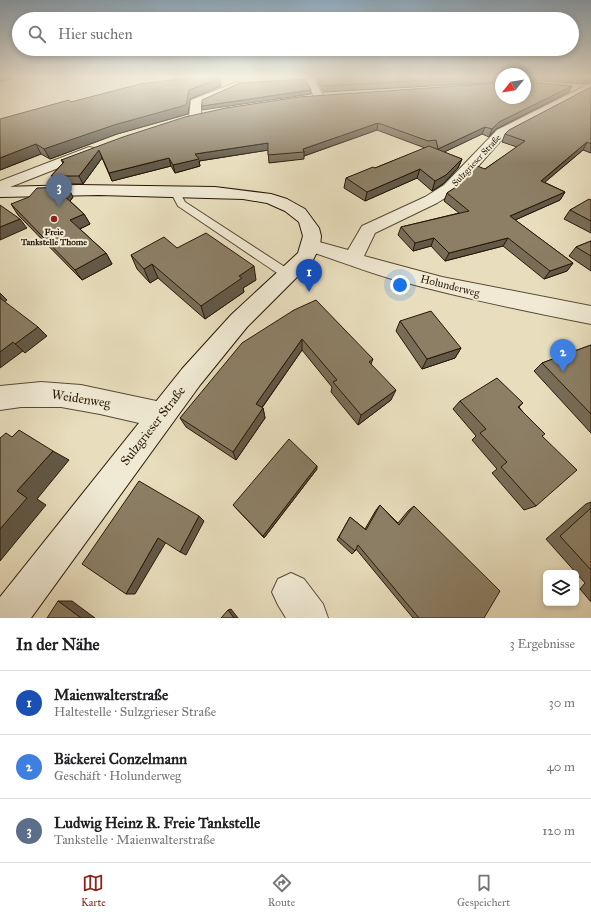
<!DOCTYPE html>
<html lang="de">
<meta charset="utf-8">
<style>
body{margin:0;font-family:"IM FELL Great Primer",serif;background:#f6f6f6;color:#202124}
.controls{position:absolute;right:12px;bottom:12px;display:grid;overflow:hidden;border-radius:6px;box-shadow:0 2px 6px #0003}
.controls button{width:36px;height:36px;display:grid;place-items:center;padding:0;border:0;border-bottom:1px solid #e0e0e0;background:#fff;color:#202124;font:20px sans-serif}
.compass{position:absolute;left:495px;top:68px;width:36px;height:36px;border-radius:50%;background:#fff;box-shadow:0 2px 6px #0003;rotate:240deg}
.you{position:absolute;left:400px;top:285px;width:14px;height:14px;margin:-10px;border:3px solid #fff;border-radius:50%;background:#1a73e8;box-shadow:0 0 0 6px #1a73e833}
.badge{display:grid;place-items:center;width:26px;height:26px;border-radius:50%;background:#8f2418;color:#fff;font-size:13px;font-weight:700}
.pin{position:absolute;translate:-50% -33px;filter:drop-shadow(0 1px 2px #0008)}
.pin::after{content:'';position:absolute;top:21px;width:14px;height:12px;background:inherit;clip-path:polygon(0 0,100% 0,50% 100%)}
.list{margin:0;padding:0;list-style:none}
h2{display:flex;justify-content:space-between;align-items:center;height:52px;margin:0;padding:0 16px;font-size:17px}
h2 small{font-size:13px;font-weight:400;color:#757577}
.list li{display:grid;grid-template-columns:26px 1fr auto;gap:12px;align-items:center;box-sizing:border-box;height:64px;padding:0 16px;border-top:1px solid #e0e0e0}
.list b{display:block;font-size:15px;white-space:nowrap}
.list p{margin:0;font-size:13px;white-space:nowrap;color:#757577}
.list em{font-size:13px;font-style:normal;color:#757577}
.icon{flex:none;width:22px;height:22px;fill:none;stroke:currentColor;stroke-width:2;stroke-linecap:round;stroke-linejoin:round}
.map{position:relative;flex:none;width:591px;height:618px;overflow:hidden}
.search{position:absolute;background:#fff;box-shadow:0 2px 6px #0003;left:12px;right:12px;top:12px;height:44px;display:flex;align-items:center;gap:10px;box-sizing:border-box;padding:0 14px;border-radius:22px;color:#757577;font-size:15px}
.sheet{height:244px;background:#fff}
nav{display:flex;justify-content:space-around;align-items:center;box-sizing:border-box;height:56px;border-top:1px solid #e0e0e0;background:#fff;font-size:11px;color:#757577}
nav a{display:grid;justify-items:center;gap:2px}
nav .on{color:#8f2418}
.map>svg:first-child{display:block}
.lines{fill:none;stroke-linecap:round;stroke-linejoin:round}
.lane-casing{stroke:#594a34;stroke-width:2}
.street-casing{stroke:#594a34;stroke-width:2}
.secondary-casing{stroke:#291807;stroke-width:2}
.lane{fill:#f0ead4;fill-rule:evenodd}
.street{fill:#f0ead4;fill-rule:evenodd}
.secondary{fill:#f0ead4;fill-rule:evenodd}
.wall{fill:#786d58;stroke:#291807}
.shaded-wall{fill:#625947;stroke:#291807}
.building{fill:#8c7f66;stroke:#291807}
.poi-dot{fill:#8f2418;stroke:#f0ead4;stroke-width:1.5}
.labels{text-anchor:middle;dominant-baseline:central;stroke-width:4;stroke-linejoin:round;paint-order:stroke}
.far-street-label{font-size:9px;fill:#291807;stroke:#f0ead4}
.far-poi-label{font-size:9px;font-weight:bold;fill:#291807;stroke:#f0ead4}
.street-label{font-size:11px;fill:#291807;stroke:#f0ead4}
.near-street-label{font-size:13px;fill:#291807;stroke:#f0ead4}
</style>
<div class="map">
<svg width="591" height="618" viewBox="0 0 591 618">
<rect width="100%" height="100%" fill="#e8debd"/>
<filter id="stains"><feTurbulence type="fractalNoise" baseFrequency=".005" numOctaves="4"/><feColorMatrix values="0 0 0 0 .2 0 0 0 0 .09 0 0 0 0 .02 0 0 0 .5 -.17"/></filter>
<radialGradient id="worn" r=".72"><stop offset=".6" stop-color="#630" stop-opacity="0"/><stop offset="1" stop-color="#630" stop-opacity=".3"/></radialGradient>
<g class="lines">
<g class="lane-casing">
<path id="lane" d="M175,188l3,1 7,13 106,69 2,3 -2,3h-8l-105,-71 -8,-15z"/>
</g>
<g class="street-casing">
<g id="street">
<path d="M306,77h10l-1,4 10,17 -1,2h-8l-11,-19z"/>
<path d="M237,82l4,1 1,2 -1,2 -40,17v13l-2,2h-8l-2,-2 2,-17z"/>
<path d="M591,83v7l-86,46 -49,55 -19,12 -62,30 -11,23 78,21 149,29v18c-67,-13 -133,-27 -199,-45 -29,-8 -57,-20 -87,-29l-2,-4 2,-4 7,-2 36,10 14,-24 63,-29 19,-12 53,-55z"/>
<path d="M89,147l5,1 2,3 -2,3 -94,37v-10z"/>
<path d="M41,382l40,3 80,17 10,4 4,9 -4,9 -10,4 -61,-14 -39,-7h-40l-21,3v-24z"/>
<path d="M291,573l13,6 19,25 5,14h-42l-8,-13 -6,-13 6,-13z"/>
</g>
</g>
<g class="secondary-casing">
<path id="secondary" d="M79,185l136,2 56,7 16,5 18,10 14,19 2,8 -1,10 -8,16 -65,65 -47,58 -169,233h-31v-21l182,-228 49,-54 67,-62 5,-17 -4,-14 -14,-11 -18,-8 -24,-4 -144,-4 -99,2v-10z"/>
</g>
<use href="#lane" class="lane"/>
<use href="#street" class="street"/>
<use href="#secondary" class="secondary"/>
</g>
<g class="wall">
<path d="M318,77h183v5l-177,10 -6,-10z"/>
<path d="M525,77h66l-8,7 -56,-4 1,2 44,4 -3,6 -73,37 -7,8 -7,-3 -38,18 18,7 -4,9 -15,16 -11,7 -15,-13 -52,23 -21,-13 2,-10 29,-10 50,-20 -48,-18 -73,26v3l-35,4 -1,-13 -69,11 1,5 -25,7 -4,-7 -59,15 -10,-23 -19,26h-28l-4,-8 12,-13 -2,-3 440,-62z"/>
<path d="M221,86l-31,13 -2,15 -71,20 -67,25 -9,-5 -41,16 71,-68z"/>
<path d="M591,87v66l-8,-3 -39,32 21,10 -5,8 -45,20 58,43 -6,8 -23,8 -41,-33 -58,15 -14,-15 -18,5 -15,-16 3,-8 58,-14 -15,-12 3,-8 38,-24 32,-22 -15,-5 3,-8z"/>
<path d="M73,197l-3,4 14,13 6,10 -10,5 26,24 6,11 -30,16 -64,-65 -7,-11z"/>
<path d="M591,200v33l-27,-14 6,-9z"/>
<path d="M591,241v30l-22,-15 7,-9z"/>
<path d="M177,248l79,32 -13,8 1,4 -39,27 -47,-41 -8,5 -13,-14 -6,-14z"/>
<path d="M294,310l79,49 -2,5 20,36 -33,25 -27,-33 1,-5 -30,-37 -40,58h1l2,10 -29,42 -50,-33 -6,-9z"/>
<path d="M400,321l61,27 -6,10 -33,11 -26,-38z"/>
<path d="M591,345v88l-57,-62 8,-8z"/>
<path d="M460,401l63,2 -4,4 23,29 -6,70 -12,4 -32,-37 5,-4 -25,-29 4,-4 -23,-27z"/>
<path d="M317,469l-53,69 -31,-33z"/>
<path d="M591,502v100l-11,-13 5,-6 -39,-44 40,-35z"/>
<path d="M380,505l18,18 10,-12 6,-5 70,112h-71l-57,-69 -1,2 -3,3 -15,-14 13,-23 15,12 11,-19z"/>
</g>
<g class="shaded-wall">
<path d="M0,77h16l-16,5z"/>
<path d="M591,77v5l-8,2 3,-6z"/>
<path d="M220,78l1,8 -31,13 -2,15 -71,20 -67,25 -6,-10z"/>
<path d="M572,86l-3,6 -73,37 -7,8 3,-8 7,-7z"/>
<path d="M311,90v4l-109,16v-4z"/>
<path d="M378,123l-1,7 -73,26v-4l-1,-3z"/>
<path d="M485,127l-3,7 -46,22 2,-7z"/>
<path d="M587,142l-4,8 -46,39 4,-8z"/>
<path d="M268,143l1,7 -70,11 1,5 -25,7 -2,-8 22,-11z"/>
<path d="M36,144l5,10 -41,16v-12z"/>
<path d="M99,150l3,8 -19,26 -4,-8z"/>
<path d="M169,158l2,8 -59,15 -3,-8z"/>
<path d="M462,159l-4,9 -15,16 -11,7 3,-10z"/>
<path d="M420,169l-3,9 -52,23 2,-9z"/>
<path d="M68,187l5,10 -5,7 -6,-10z"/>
<path d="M565,192l-5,8 -54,24 4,-8z"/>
<path d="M84,214l6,10 -13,6 -7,-10z"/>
<path d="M20,219l7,9 -27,12v-13z"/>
<path d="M434,238l-3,8 -18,5 2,-8z"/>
<path d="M508,238l-5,8 -58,15 4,-8z"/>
<path d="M106,253l6,11 -30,16 -7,-10z"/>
<path d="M573,263l-6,8 -23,8 6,-8z"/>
<path d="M152,264l6,14 -8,5 -6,-14z"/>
<path d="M254,266l2,14 -13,8 1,4 -39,27 -4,-13 38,-30z"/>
<path d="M0,293l7,7 -4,3 -3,-3z"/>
<path d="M38,327l9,9 -22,17 -10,-9z"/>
<path d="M302,339v11l-44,63 -2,-9z"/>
<path d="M13,342l10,9 -23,17v-16z"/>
<path d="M461,348l-6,10 -33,11 5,-10z"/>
<path d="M396,390l-5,10 -33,25 3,-10z"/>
<path d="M263,408l2,10 -29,42 -3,-8z"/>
<path d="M53,451l16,9 -32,39 9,6 -46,56v-32l17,-38z"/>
<path d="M317,466v3l-53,69 -1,-2z"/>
<path d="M199,516l5,5 -18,34 -6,-3z"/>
<path d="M158,538l8,4 -31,52h-9z"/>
<path d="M58,601h14l23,17h-14z"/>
<path d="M231,609l7,9h-4l-6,-8z"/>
</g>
<g class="building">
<path d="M196,77h23l1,1 -31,12 -3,15 -72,20 -70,24 -8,-5 -36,14v-39l69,-19 2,2 69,-18z"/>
<path d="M318,77h163l-157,9z"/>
<path d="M525,77h2l1,5 44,4 -73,36 -7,7 -7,-2 -47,22 -2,-9 -8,1 -50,-18 -75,26 1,3 -36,3v-12l-73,11 4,5 -26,6 -4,-7 -60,15 -10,-23 -20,26h-28l13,-14 -3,-2 62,-23 62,-20 41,-9 73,-11 202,-14v15h24z"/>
<path d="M565,77h26l-5,1z"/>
<path d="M305,79l6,11 -109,16v-6l38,-17z"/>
<path d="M591,87v57l-4,-2 -46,39 24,11 -55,24 63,47 -23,8 -42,-33 -59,15 -15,-15 -19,5 -14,-16 68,-16 -22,-18 13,-9 17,-18 8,3 40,-28 -20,-7 4,-4z"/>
<path d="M429,146l33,13 -16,16 -11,6 -15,-12 -53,23 -21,-14 27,-11 2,1z"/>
<path d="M68,187l-6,7 22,20 -14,6 36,33 -31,17 -64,-66 18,-7 8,-9z"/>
<path d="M589,199l2,1v21l-21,-11z"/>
<path d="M0,205l20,14 -20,8z"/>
<path d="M206,233l48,33 -15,10 3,2 -41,28 -49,-42 -8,5 -13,-14 33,-18 13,11z"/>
<path d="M591,241v15l-15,-9z"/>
<path d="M0,298l38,29 -23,17 -2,-2 -13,10z"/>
<path d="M316,300l57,59 -4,3 27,28 -35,25 -28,-33 4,-2 -35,-41 -46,65 7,4 -30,44 -53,-34 62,-75 52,-33z"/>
<path d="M431,311l30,37 -34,11 -27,-38z"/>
<path d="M591,345v69l-49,-51z"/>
<path d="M497,378l26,25 -5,4 27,27 -3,2 35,34 -41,36 -35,-39 6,-5 -27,-29 6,-4 -26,-28z"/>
<path d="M19,430l34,21 -36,40 10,7 -27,31v-91l6,-5 6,4z"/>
<path d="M289,439l28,27 -54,70 -30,-31z"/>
<path d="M139,481l60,35 -19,36 -22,-14 -32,56 -44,-30z"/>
<path d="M380,505l19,20 15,-19 86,85 -16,27h-65l-61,-73 -3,6 -16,-14 11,-20 16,13z"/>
<path d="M591,508v62l-31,-34z"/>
<path d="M58,601l23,17h-34z"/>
<path d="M228,610l6,8h-13z"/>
</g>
<linearGradient id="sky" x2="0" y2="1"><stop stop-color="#8eaabe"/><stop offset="0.47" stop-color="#f5f0e1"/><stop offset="1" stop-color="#f5f0e1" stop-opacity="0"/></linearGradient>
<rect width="591" height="163" fill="url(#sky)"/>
<circle class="poi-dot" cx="54" cy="219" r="4"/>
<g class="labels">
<g class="far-street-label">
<text transform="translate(476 160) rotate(-47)">Sulzgrieser Straße</text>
</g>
<g class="far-poi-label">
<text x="54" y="231">Freie<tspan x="54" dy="10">Tankstelle Thome</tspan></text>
</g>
<g class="street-label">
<text transform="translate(450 286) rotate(14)">Holunderweg</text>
</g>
<g class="near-street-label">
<text transform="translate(81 399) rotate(9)">Weidenweg</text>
<text transform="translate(153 426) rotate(-52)">Sulzgrieser Straße</text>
</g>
</g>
<rect width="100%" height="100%" filter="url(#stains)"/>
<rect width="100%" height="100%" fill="url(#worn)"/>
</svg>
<div class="controls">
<button><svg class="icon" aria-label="layers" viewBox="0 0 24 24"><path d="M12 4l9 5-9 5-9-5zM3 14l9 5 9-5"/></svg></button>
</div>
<svg class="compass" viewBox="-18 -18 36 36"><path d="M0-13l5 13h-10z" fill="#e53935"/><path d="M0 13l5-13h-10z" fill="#757577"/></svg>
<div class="you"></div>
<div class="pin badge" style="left:309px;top:292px;background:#1a4fb4">1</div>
<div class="pin badge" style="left:563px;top:372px;background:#3f7fe0">2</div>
<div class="pin badge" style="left:59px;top:207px;background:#5c6f8a">3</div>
<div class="search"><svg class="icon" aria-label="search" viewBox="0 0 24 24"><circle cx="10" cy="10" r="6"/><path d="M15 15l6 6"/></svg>Hier suchen</div>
</div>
<section class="sheet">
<h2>In der Nähe<small>3 Ergebnisse</small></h2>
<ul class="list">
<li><span class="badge" style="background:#1a4fb4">1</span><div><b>Maienwalterstraße</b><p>Haltestelle · Sulzgrieser Straße</p></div><em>30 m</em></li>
<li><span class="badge" style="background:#3f7fe0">2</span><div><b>Bäckerei Conzelmann</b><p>Geschäft · Holunderweg</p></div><em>40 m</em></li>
<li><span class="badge" style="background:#5c6f8a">3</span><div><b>Ludwig Heinz R. Freie Tankstelle</b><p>Tankstelle · Maienwalterstraße</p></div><em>120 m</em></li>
</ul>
</section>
<nav>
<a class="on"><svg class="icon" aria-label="map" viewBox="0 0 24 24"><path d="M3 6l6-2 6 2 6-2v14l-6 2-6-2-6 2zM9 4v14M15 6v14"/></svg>Karte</a>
<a><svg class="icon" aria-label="directions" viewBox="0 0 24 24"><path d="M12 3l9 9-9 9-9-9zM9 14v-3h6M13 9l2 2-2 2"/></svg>Route</a>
<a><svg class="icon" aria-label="saved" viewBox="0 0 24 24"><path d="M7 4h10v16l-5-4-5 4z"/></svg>Gespeichert</a>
</nav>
